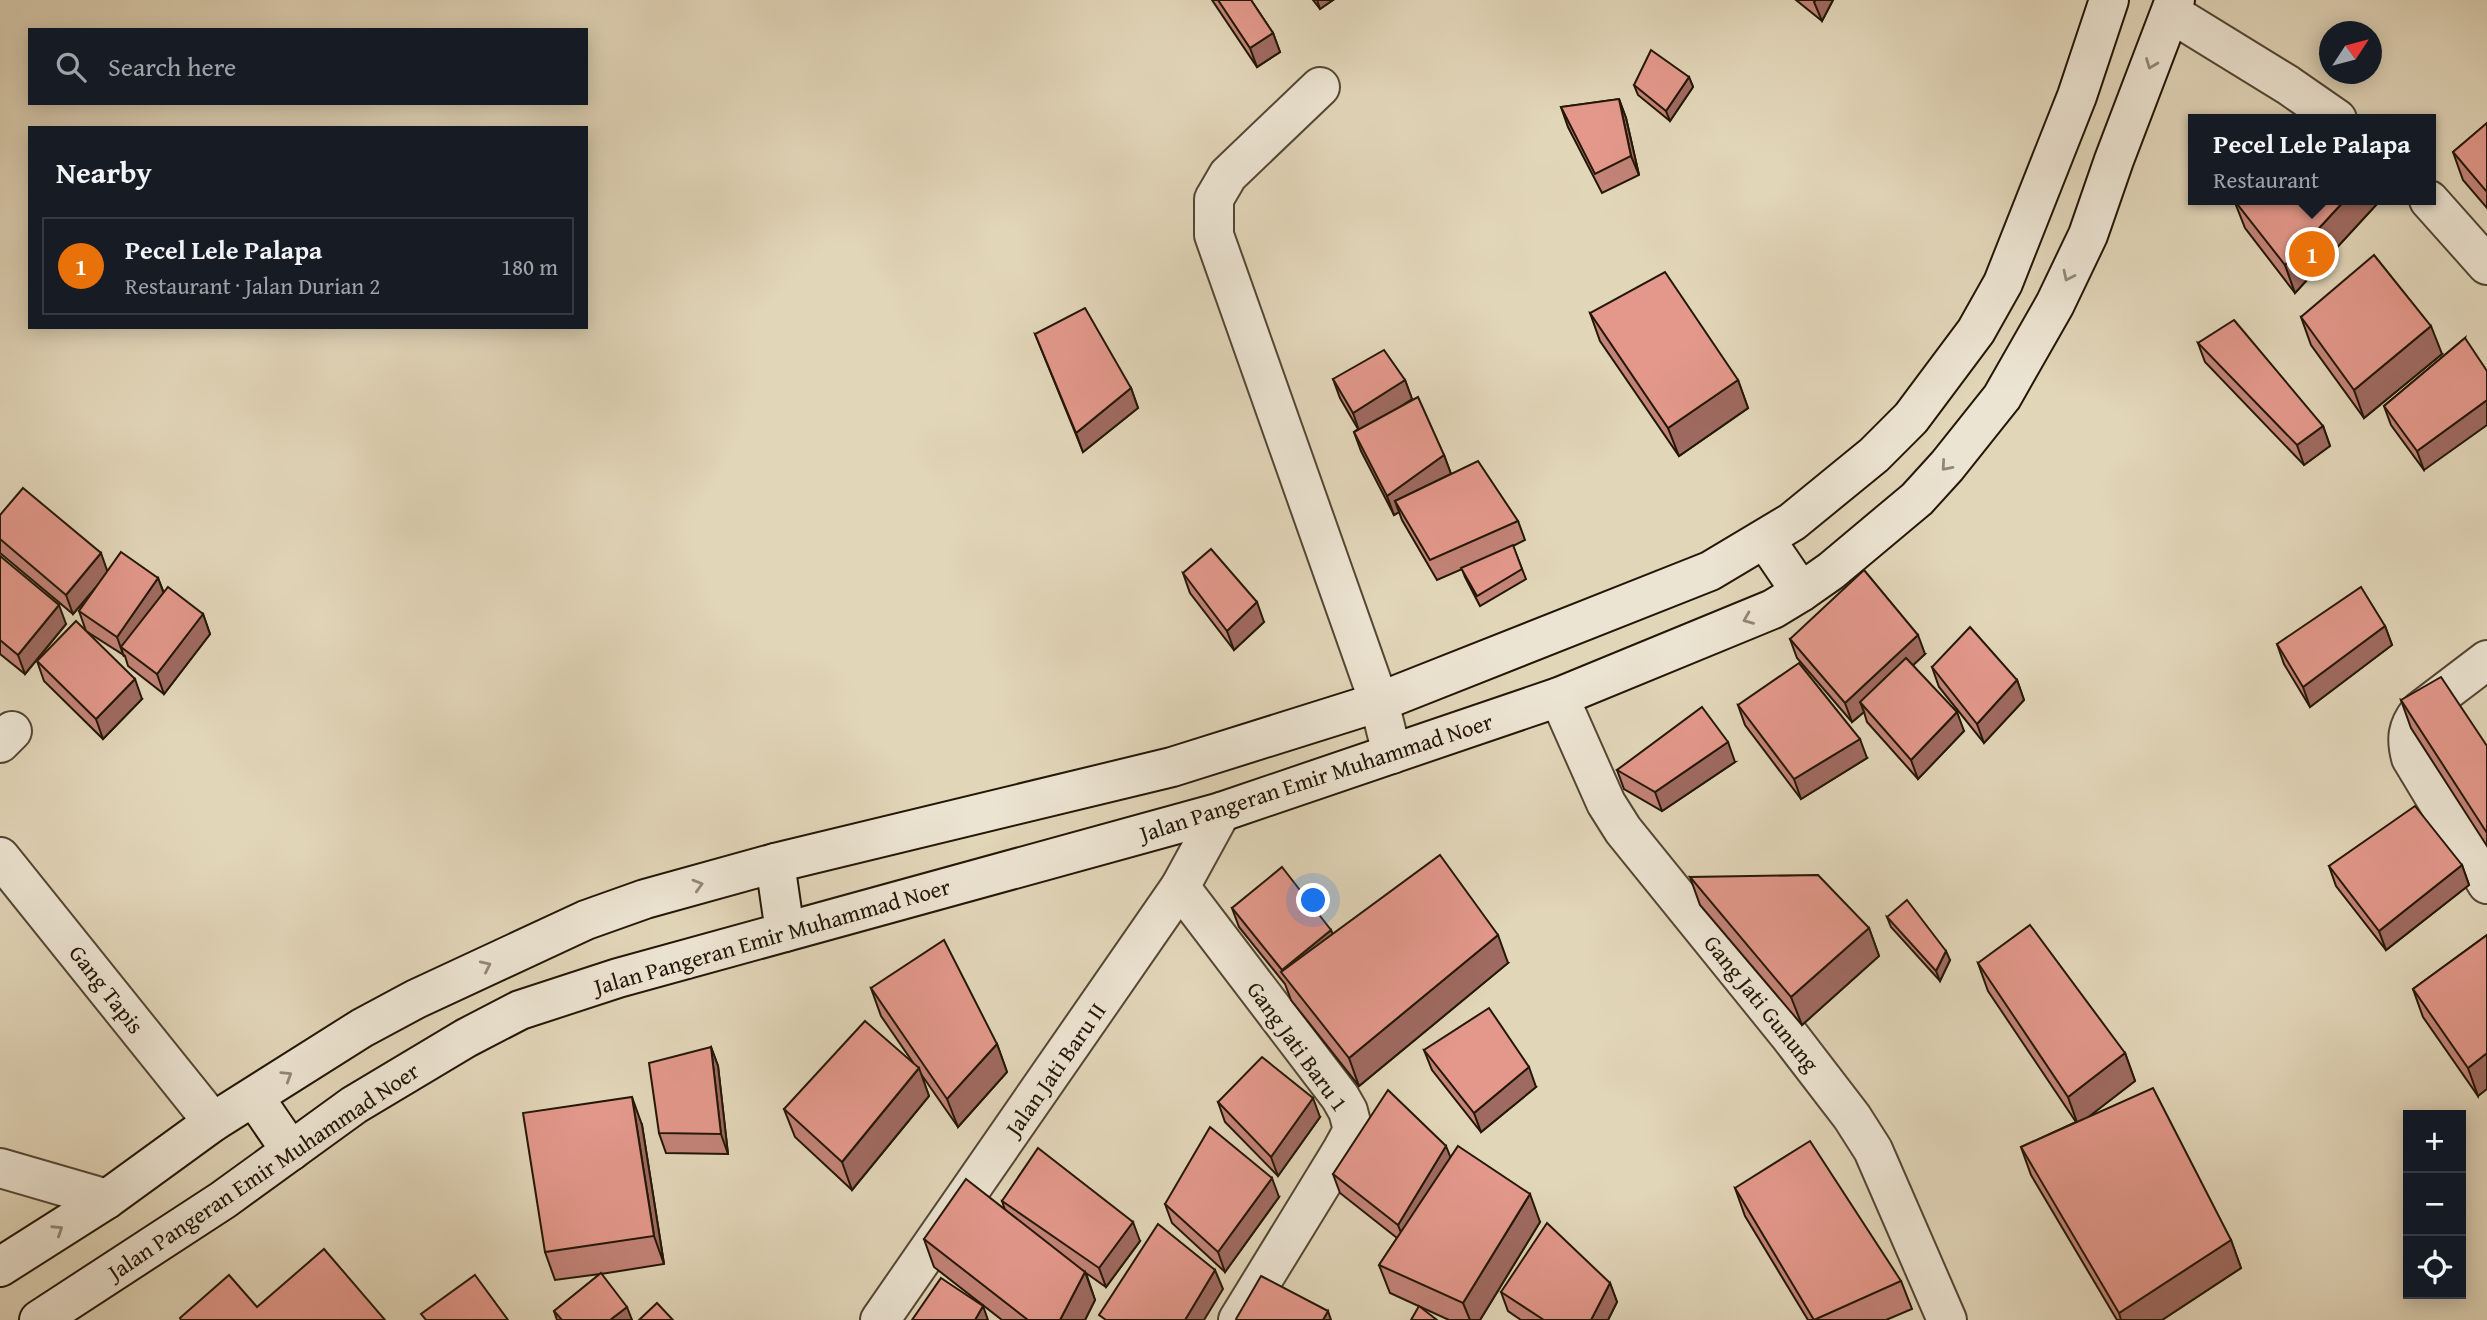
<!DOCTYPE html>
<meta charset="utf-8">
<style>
body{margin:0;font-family:"Gentium Book Plus",serif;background:#20242c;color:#f1f3f6}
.controls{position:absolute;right:21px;bottom:21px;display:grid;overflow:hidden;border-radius:0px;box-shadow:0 4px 18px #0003}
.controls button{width:63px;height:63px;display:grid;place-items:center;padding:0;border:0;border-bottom:2px solid #363941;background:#171b24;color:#f1f3f6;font:35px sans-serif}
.compass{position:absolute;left:2319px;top:21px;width:63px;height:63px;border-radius:50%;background:#171b24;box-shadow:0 4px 18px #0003;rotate:54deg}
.you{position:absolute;left:1314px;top:901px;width:24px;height:24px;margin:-18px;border:5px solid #fff;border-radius:50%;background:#1a73e8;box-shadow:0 0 0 10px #1a73e833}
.badge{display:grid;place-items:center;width:46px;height:46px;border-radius:50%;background:#8c9099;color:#fff;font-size:23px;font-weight:700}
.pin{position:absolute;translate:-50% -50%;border:4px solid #fff;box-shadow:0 2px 7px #0006}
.popup{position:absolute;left:2188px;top:114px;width:248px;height:91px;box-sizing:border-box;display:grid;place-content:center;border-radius:0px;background:#171b24;filter:drop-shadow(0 2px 5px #0005);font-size:23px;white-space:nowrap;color:#9ea1a6}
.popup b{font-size:26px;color:#f1f3f6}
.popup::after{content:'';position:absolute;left:50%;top:100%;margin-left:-14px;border:14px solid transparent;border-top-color:#171b24}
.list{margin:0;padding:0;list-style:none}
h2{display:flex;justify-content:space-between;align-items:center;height:91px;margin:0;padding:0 28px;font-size:30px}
h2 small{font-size:23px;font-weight:400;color:#9ea1a6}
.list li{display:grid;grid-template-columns:46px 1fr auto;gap:21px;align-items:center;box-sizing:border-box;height:98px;margin:0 14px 14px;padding:0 14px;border:2px solid #363941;border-radius:0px}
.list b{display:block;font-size:26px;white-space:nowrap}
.list p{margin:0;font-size:23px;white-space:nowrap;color:#9ea1a6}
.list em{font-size:23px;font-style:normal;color:#9ea1a6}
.icon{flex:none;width:38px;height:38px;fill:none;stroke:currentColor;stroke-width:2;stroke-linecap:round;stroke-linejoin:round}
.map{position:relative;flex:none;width:2487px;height:1320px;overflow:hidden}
.search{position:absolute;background:#171b24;box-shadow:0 4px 18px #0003;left:28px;top:28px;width:560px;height:77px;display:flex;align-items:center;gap:18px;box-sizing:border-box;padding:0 24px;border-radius:0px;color:#9ea1a6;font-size:26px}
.panel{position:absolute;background:#171b24;box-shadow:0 4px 18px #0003;left:28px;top:126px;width:560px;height:203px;border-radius:0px}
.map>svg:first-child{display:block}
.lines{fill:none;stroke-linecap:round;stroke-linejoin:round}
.street-casing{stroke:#544734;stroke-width:42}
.secondary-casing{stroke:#241707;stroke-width:42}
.street{stroke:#ece4d2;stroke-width:38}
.secondary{stroke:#ece4d2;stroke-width:38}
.wall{fill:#c38378;stroke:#241707;stroke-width:2}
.shaded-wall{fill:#9f6a61;stroke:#241707;stroke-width:2}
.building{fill:#e3988b;stroke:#241707;stroke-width:2}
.oneway{stroke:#928877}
.labels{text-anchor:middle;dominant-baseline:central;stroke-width:7;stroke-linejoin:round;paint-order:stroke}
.street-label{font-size:23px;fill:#241707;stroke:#ece4d2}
</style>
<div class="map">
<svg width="2487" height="1320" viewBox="0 0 2487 1320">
<rect width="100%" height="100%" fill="#e2d6b9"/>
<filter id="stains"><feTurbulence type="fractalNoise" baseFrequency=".00286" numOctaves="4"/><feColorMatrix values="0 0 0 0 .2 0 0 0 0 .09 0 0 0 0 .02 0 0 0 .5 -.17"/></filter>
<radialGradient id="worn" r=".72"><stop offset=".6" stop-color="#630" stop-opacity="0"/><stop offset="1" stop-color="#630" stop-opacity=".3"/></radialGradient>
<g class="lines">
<g class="street-casing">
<g id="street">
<path d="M2171,13l117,72 49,34"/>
<path d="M1320,87l-92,88 -14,24v36l165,467 13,52"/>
<path d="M2429,200l58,65"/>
<path d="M2487,660l-67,51c-13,16 -14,28 -9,47l76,126"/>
<path d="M1559,697l47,106 17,27 166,205 63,82 21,33 74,170"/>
<path d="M0,743l12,-12"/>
<path d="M0,857l213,265"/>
<path d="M1180,887l160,210 8,14 5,19 -12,22 -103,168"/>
<path d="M0,1168l107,31"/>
<path d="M880,1320l300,-433 41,-75"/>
</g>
</g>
<g class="secondary-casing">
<g id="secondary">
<path d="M1765,539l36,53"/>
<path d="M775,863l10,69"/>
<path d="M254,1097l37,54"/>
<path d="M0,1267l107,-68 106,-77 149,-94 54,-29 170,-79 59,-21 130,-36 397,-96 207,-65 331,-131 82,-49 82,-67 37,-37 65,-87 27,-48 74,-187 32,-96"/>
<path d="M39,1320l184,-120 131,-95 112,-67 54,-28 98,-32 603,-166 338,-115 214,-88 28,-17 30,-21 86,-72 30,-33 55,-69 53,-93 33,-69 26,-75 61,-160"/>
</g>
</g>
<use href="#street" class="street"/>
<use href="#secondary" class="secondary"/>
</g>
<g class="wall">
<path d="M1212,0h39l22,33 7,19 -23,15z"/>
<path d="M1313,0h20l-13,9z"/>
<path d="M1796,0h37l-11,21z"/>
<path d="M1689,77l4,10 -23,34 -32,-26 -4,-10z"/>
<path d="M1619,99l7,19 13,57 -37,18 -34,-66 -7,-20z"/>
<path d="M2487,123v85l-24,-28 -10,-28z"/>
<path d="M2234,200h142l1,4 -82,89 -50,-65z"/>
<path d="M1590,313l148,67 10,28 -69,48 -79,-115z"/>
<path d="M2301,317l141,37 -78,64 -53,-73z"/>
<path d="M1035,334l96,54 7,20 -55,44z"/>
<path d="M2465,338l-41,132 -33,-45 -7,-19z"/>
<path d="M2198,343l125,83 7,20 -26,19 -99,-103z"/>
<path d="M1333,379l72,1 7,19 -6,4 38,52 7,19 67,47 7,19 -12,6 13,33 -46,27 -15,-29 -3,-8 -25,11 -35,-60 -3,-8 -5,3 -33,-64 -7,-19 4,-3 -18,-31z"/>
<path d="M0,515l107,56 51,7 6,15 39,21 7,20 -46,60 -36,-28 -3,-10 -39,-25 -7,-20 18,-25 -24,28 -73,-61z"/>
<path d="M0,556l66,68 -41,50 -25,-20z"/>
<path d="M1183,573l81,49 -30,28 -44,-57z"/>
<path d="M2385,626l7,19 -82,62 -26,-43 -7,-20z"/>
<path d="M1790,639l135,15 -12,11 51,66 -46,48 -51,-57 -3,-10 -12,10 -55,-64z"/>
<path d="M37,661l105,38 -39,40 -59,-58z"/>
<path d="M1932,667l85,13 7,20 -40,43 -45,-56z"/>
<path d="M2401,700l86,46v100l-76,-118z"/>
<path d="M1738,705l129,53 -66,41 -56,-74z"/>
<path d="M1735,762l-73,49 -38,-22 -7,-19z"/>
<path d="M2462,865l7,20 -83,65 -50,-64 -7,-20z"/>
<path d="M1690,877l179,51 10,28 -77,69 -102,-120z"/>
<path d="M1232,908l99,22 1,4 176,29 -149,123 -68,-86 -6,-16 -46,-57z"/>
<path d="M1887,917l63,43 -10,21 -49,-54z"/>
<path d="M2487,935l-9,161 -55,-79 -10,-28z"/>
<path d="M1978,963l147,90 10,28 -47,36 143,123 10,28 -79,52h-45l-86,-145 -10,-28 55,-25 -88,-131z"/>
<path d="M871,988l126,56 10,28 -49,55 -37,-53 8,22 -77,94 -57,-53 -11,-28 130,-45 -33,-48z"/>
<path d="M711,1047l7,19 10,88 -62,-1 -7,-20z"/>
<path d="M1424,1050l112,37 -55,45 -49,-62z"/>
<path d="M1218,1102l102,15 -42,59 -53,-54z"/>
<path d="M642,1125l22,139 -63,10 31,46h-75l-3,-9 46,-37 -45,6 -10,-28z"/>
<path d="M1451,1157l89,65 -60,98h-31l-59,-27 -11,-28 18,-27 -57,-45 -7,-19z"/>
<path d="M1735,1188l166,93 11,28 -26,11h-78l-63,-104z"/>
<path d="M1279,1197l-54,75 -53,-49 -7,-19z"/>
<path d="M1002,1201l138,40 -34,46 -20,-14 9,27 -10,20h-83l-68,-53 -10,-28 81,-29z"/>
<path d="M1610,1283l7,19 -9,18h-87l-13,-9 -7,-19z"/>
</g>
<g class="shaded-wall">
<path d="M1317,0h16l-13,9z"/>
<path d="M1816,0h17l-11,21 -8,-19z"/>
<path d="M1273,33l7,19 -23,15 -7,-19z"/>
<path d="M1689,77l4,10 -23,34 -4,-10z"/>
<path d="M1619,99l7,19 13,57 -8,-19z"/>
<path d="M2345,200h31l1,4 -82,89 -10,-28z"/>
<path d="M2431,326l11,28 -78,64 -10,-28z"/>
<path d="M1405,380l7,19 -52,34 -7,-20z"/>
<path d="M1738,380l10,28 -69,48 -11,-28z"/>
<path d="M1131,388l7,20 -55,44 -7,-19z"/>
<path d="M2487,400v25l-63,45 -7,-19z"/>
<path d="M2323,426l7,20 -26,19 -7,-20z"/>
<path d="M1444,455l7,19 -56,27 4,11 -5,3 -7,-19z"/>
<path d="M101,553l7,20 -35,41 -7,-19z"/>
<path d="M158,578l7,19 -44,50 3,10 -7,-20z"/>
<path d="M1257,602l7,20 -30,28 -7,-19z"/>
<path d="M59,605l7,19 -41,50 -7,-19z"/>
<path d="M203,614l7,20 -46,60 -7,-20z"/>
<path d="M2385,626l7,19 -82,62 -7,-20z"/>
<path d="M1918,635l7,19 -59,55 -6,-7 4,10 -12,10 -7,-19z"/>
<path d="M135,679l7,20 -39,40 -7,-20z"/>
<path d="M2017,680l7,20 -40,43 -7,-19z"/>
<path d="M1957,712l7,19 -46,48 -7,-19z"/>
<path d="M1860,739l7,19 -66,41 -7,-20z"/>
<path d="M1728,742l7,20 -73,49 -7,-19z"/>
<path d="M2462,865l7,20 -83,65 -7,-19z"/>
<path d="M1869,928l10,28 -77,69 -11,-28z"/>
<path d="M1331,930l7,20 -56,20z"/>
<path d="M1498,935l10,28 -149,123 -10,-28z"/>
<path d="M1946,951l4,9 -10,21 -4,-10z"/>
<path d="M997,1044l10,28 -49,55 -11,-28z"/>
<path d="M711,1047l7,19 10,88 -7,-20z"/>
<path d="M2125,1053l10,28 -57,44 -10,-28z"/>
<path d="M2487,1053v36l-9,7 -10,-28z"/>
<path d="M1529,1067l7,20 -55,45 -7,-19z"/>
<path d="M919,1068l10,28 -77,94 -10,-28z"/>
<path d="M632,1097l10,28 22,139 -10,-28z"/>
<path d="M1313,1098l7,19 -42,59 -7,-19z"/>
<path d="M1446,1146l8,20 -48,79 -8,-20z"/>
<path d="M1272,1178l7,19 -54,75 -7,-20z"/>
<path d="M1530,1194l10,28 -60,98h-10l-7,-17z"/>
<path d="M1133,1222l7,19 -34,46 -7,-19z"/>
<path d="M2231,1240l10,28 -79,52h-41l-2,-7z"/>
<path d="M1215,1270l8,19 -19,31h-19z"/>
<path d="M1085,1272l10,28 -10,20h-25z"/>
<path d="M1610,1283l7,19 -9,18h-17z"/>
<path d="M983,1306l5,14h-13z"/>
<path d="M627,1307l5,13h-22z"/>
<path d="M1328,1311l3,9h-8z"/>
</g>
<g class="building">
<path d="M1218,0h33l22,33 -23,15z"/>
<path d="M1651,50l38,27 -23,34 -32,-26z"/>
<path d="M1619,99l12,57 -36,18 -34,-67z"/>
<path d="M2487,123v69l-34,-40z"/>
<path d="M2234,200h111l-60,65z"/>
<path d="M2374,255l57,71 -77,64 -53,-73z"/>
<path d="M1665,272l73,108 -70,48 -78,-115z"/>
<path d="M1085,308l46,80 -55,45 -41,-99z"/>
<path d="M2234,320l89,106 -26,19 -99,-102z"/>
<path d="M2465,338l22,33v29l-70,51 -33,-45z"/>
<path d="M1384,350l21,30 -52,33 -20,-34z"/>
<path d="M1418,397l26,58 -57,41 -33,-64z"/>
<path d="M1478,461l40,60 -88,39 -35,-59z"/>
<path d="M23,488l78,65 -35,42 -66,-56v-24z"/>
<path d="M1513,545l9,24 -45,27 -16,-28z"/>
<path d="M1211,549l46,53 -30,29 -44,-58z"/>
<path d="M121,552l37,26 -41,59 -38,-26z"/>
<path d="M0,556l59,49 -41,50 -18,-15z"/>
<path d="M1864,570l54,65 -73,68 -55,-64z"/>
<path d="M168,587l35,27 -46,60 -36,-27z"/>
<path d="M2361,587l24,39 -82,61 -26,-43z"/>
<path d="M76,621l59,58 -39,40 -59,-58z"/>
<path d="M1970,627l47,53 -40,44 -45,-57z"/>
<path d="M1906,658l51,54 -46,48 -51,-58z"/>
<path d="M1799,663l61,76 -66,40 -56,-74z"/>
<path d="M2441,677l46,69v87l-86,-133z"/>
<path d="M1702,707l26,35 -73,50 -38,-22z"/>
<path d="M2415,806l47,59 -83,66 -50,-65z"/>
<path d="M1440,855l58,80 -149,123 -68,-86z"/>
<path d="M1282,867l49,63 -49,40 -50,-62z"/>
<path d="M1818,875l51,53 -78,69 -101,-120z"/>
<path d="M1907,900l39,51 -10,20 -49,-54z"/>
<path d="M2030,925l95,128 -57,44 -90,-134z"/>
<path d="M2487,935v118l-19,15 -55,-79z"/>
<path d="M944,940l53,104 -50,55 -76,-111z"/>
<path d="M1489,1008l40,59 -55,46 -50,-63z"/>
<path d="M865,1021l54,47 -77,94 -58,-53z"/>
<path d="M711,1047l10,87 -62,-1 -10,-70z"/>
<path d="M1262,1057l51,41 -42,59 -53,-55z"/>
<path d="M2153,1088l78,152 -112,73 -98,-166z"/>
<path d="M1388,1090l58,56 -48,79 -65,-51z"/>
<path d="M632,1097l22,139 -109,16 -22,-139z"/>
<path d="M1210,1127l62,51 -54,74 -53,-48z"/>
<path d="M1810,1141l91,140 -87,39 -79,-132z"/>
<path d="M1458,1146l72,48 -67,109 -84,-38z"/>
<path d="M1038,1148l95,74 -34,46 -97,-67z"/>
<path d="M966,1179l119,93 -25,48h-32l-104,-81z"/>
<path d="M1547,1223l63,60 -19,37h-47l-43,-28z"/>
<path d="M1158,1224l57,46 -30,50h-79l-7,-5z"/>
<path d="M324,1249l61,71h-204l-1,-2 49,-43 28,32z"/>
<path d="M601,1273l26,34 -17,13h-48l-8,-9z"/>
<path d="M475,1275l33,45h-82l-5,-6z"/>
<path d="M1261,1276l67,35 -5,9h-86l-1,-1z"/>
<path d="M941,1278l42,28 -8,14h-63z"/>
<path d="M657,1303l16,17h-34z"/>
<path d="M1419,1306l18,14h-26z"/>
</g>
<defs><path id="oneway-chevron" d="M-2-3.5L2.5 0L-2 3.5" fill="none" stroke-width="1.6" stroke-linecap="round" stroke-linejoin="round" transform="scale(1.75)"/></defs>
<g class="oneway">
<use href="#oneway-chevron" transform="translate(2151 64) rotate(111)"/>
<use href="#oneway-chevron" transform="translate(2068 276) rotate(116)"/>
<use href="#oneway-chevron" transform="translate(1946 466) rotate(131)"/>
<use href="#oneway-chevron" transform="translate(1748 619) rotate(158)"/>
<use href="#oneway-chevron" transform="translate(698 885) rotate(-16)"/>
<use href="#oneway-chevron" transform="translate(486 966) rotate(-25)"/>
<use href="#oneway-chevron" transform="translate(287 1076) rotate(-32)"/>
<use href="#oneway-chevron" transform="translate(58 1230) rotate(-33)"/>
</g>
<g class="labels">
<g class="street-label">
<text transform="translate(1316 777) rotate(-18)">Jalan Pangeran Emir Muhammad Noer</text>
<text transform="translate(772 936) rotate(-16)">Jalan Pangeran Emir Muhammad Noer</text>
<text transform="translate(107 989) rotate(52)">Gang Tapis</text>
<text transform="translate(1762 1003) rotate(51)">Gang Jati Gunung</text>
<text transform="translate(1298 1046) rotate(54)">Gang Jati Baru 1</text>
<text transform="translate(1055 1069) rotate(-55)">Jalan Jati Baru II</text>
<text transform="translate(263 1171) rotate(-34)">Jalan Pangeran Emir Muhammad Noer</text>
</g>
</g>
<rect width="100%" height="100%" filter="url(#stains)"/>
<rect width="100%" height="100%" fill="url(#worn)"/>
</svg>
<div class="controls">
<button>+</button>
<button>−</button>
<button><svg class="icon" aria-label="locate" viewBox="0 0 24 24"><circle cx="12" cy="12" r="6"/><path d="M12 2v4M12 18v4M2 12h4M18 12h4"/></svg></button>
</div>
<svg class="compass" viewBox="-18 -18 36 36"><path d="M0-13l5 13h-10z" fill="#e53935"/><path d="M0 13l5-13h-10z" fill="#9ea1a6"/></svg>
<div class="you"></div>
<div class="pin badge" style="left:2312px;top:254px;background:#e8710a">1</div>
<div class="popup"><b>Pecel Lele Palapa</b>Restaurant</div>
<div class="search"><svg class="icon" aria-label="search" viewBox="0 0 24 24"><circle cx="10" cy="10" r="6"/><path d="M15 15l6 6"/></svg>Search here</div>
<section class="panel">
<h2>Nearby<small></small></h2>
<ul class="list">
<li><span class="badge" style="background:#e8710a">1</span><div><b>Pecel Lele Palapa</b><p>Restaurant · Jalan Durian 2</p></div><em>180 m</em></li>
</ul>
</section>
</div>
